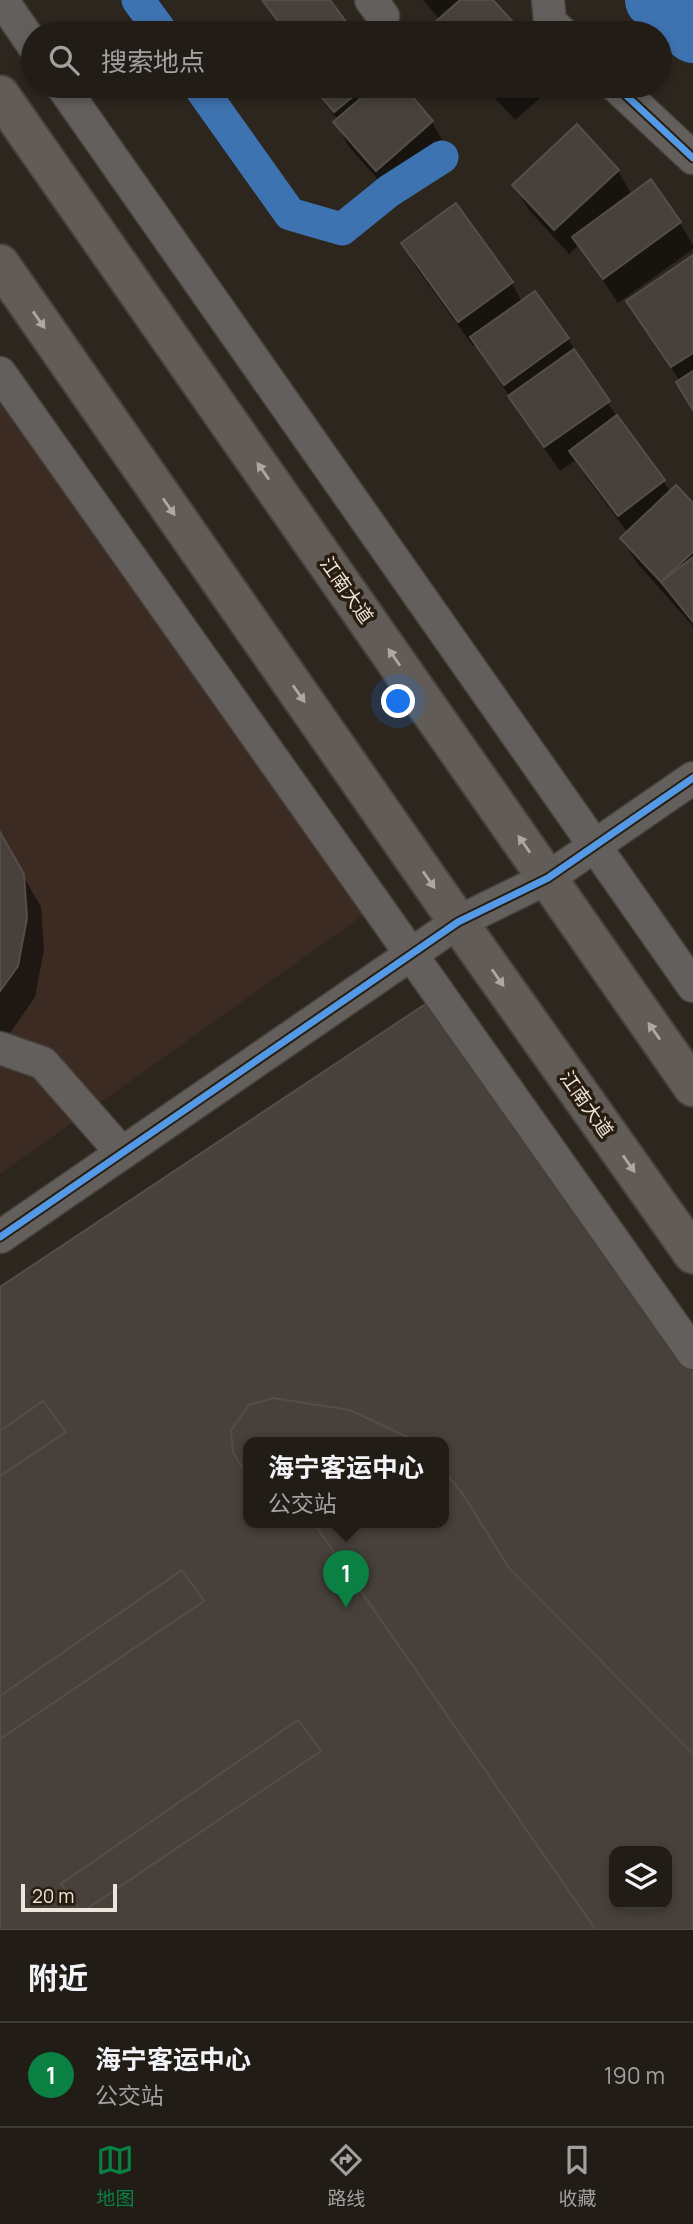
<!DOCTYPE html>
<html lang="zh">
<meta charset="utf-8">
<style>
body{margin:0;font-family:Manrope,"Noto Sans SC",sans-serif;background:#29251f;color:#f1f3f6}
.controls{position:absolute;right:21px;bottom:21px;display:grid;overflow:hidden;border-radius:14px;box-shadow:0 4px 10px #0003}
.controls button{width:63px;height:63px;display:grid;place-items:center;padding:0;border:0;border-bottom:2px solid #3e3a35;background:#211c16;color:#f1f3f6;font:35px sans-serif}
.scale{position:absolute;left:21px;bottom:18px;width:96px;box-sizing:border-box;padding-left:7px;border:4px solid #ede6dc;border-top:0;font-size:19px;line-height:24px;white-space:nowrap;color:#ede6dc;-webkit-text-stroke:5px #281d0f;paint-order:stroke}
.you{position:absolute;left:399px;top:702px;width:24px;height:24px;margin:-18px;border:5px solid #fff;border-radius:50%;background:#1a73e8;box-shadow:0 0 0 10px #1a73e833}
.badge{display:grid;place-items:center;width:46px;height:46px;border-radius:50%;background:#0b8043;color:#fff;font-size:23px;font-weight:700}
.pin{position:absolute;translate:-50% -58px;filter:drop-shadow(0 2px 4px #0008)}
.pin::after{content:'';position:absolute;top:37px;width:24px;height:21px;background:inherit;clip-path:polygon(0 0,100% 0,50% 100%)}
.popup{position:absolute;left:243px;top:1437px;width:206px;height:91px;box-sizing:border-box;display:grid;place-content:center;border-radius:14px;background:#211c16;filter:drop-shadow(0 2px 5px #0005);font-size:23px;white-space:nowrap;color:#a2a1a1}
.popup b{font-size:26px;color:#f1f3f6}
.popup::after{content:'';position:absolute;left:50%;top:100%;margin-left:-14px;border:14px solid transparent;border-top-color:#211c16}
.list{margin:0;padding:0;list-style:none}
h2{display:flex;justify-content:space-between;align-items:center;height:91px;margin:0;padding:0 28px;font-size:30px}
h2 small{font-size:23px;font-weight:400;color:#a2a1a1}
.list li{display:grid;grid-template-columns:46px 1fr auto;gap:21px;align-items:center;box-sizing:border-box;height:105px;padding:0 28px;border-top:2px solid #3e3a35}
.list b{display:block;font-size:26px;white-space:nowrap}
.list p{margin:0;font-size:23px;white-space:nowrap;color:#a2a1a1}
.list em{font-size:23px;font-style:normal;color:#a2a1a1}
.icon{flex:none;width:38px;height:38px;fill:none;stroke:currentColor;stroke-width:2;stroke-linecap:round;stroke-linejoin:round}
.map{position:relative;flex:none;width:693px;height:1930px;overflow:hidden}
.search{position:absolute;background:#211c16;box-shadow:0 4px 10px #0003;left:21px;right:21px;top:21px;height:77px;display:flex;align-items:center;gap:18px;box-sizing:border-box;padding:0 24px;border-radius:38px;color:#a2a1a1;font-size:26px}
.sheet{height:196px;background:#211c16}
nav{display:flex;justify-content:space-around;align-items:center;box-sizing:border-box;height:98px;border-top:2px solid #3e3a35;background:#211c16;font-size:19px;color:#a2a1a1}
nav a{display:grid;justify-items:center;gap:4px}
nav .on{color:#0b8043}
.map>svg:first-child{display:block}
.commercial{fill:#3b2b22}
.shadow{fill:#0007;fill-rule:evenodd}
.lines{fill:none;stroke-linecap:round;stroke-linejoin:round}
.canal{stroke:#3e73b1;stroke-width:33}
.river{stroke:#3e73b1;stroke-width:58}
.building{fill:#47403b;stroke:#544d48;stroke-width:2;fill-rule:evenodd}
.minor-casing{stroke:#464139;stroke-width:35}
.highway-casing{stroke:#464139;stroke-width:42}
.minor{stroke:#635f5d;stroke-width:32}
.highway{stroke:#625c58;stroke-width:38}
.cycleway-casing{stroke:#281d0f;stroke-width:11}
.cycleway{stroke:#5399e6;stroke-width:7}
.oneway{fill:#aea8a1}
.labels{text-anchor:middle;dominant-baseline:central;stroke-width:7;stroke-linejoin:round;paint-order:stroke}
.street-label{font-size:19px;fill:#ede6dc;stroke:#281d0f}
</style>
<div class="map">
<svg width="693" height="1930" viewBox="0 0 693 1930">
<rect width="100%" height="100%" fill="#2c261e"/>
<path class="commercial" d="M0,392l368,520 -368,262z"/>
<g class="shadow">
<path d="M265,0h63l23,33h-62z"/>
<path d="M423,0h68l29,33h-78l-6,-10 4,-3z"/>
<path d="M311,86h90l31,36 14,25 -54,48 -42,-47 -15,-25 3,-3z"/>
<path d="M484,86h70l-39,34z"/>
<path d="M618,171l14,24 48,28 13,22v4l-75,54 -39,-58 -10,9 -40,-44 -15,-25z"/>
<path d="M403,244l108,38 11,20 13,-9 33,46 55,88 48,65 22,13v121l-56,-63 -15,-25 6,-5 -42,-56 -10,-17 -16,11 -35,-50 -49,-77 -3,2 -56,-77z"/>
<path d="M693,257v152l-13,-28 -52,-80z"/>
<path d="M0,836l41,71 3,43 -9,47 -27,39 -8,6z"/>
<path d="M0,1289l693,79v562h-693zM248,1442h196v80h-196zM614,1851h53v53h-53z"/>
</g>
<g class="lines">
<g class="canal">
<path d="M138,0l24,33"/>
<path d="M199,86l91,128 52,15 47,-38 53,-34"/>
</g>
<path class="river" d="M654,0l39,34"/>
</g>
<g class="building">
<path d="M262,0h68l17,23 -14,10h-46z"/>
<path d="M460,0h33l30,33h-80l-9,-10z"/>
<path d="M312,86h54l-32,26z"/>
<path d="M375,86h28l30,35 -57,50 -43,-49z"/>
<path d="M490,86h21l-12,10z"/>
<path d="M577,124l42,46 -65,60 -42,-45z"/>
<path d="M651,179l30,43 -78,57 -31,-42z"/>
<path d="M456,203l57,79 -55,40 -57,-79z"/>
<path d="M693,255v98l-22,14 -45,-66z"/>
<path d="M535,291l34,47 -65,47 -34,-48z"/>
<path d="M574,349l36,52 -66,46 -36,-51z"/>
<path d="M693,371v39l-17,-28z"/>
<path d="M617,415l48,65 -47,36 -49,-65z"/>
<path d="M676,485l17,18v49l-32,30 -41,-44z"/>
<path d="M693,557v65l-32,-40z"/>
<path d="M0,832l24,42 3,44 -9,48 -18,25z"/>
<path d="M430,1001l263,364v565h-693v-643zM248,1442h196v80h-196zM614,1851h53v53h-53z"/>
<path d="M273,1398l77,12 68,32h-170v36l-15,-26 -2,-22 18,-25z"/>
<path d="M43,1401l23,31 -66,44v-45z"/>
<path d="M444,1471l19,23 46,74 184,186v176h-97l-283,-408h131zM614,1851h53v53h-53z"/>
<path d="M182,1570l22,31 -204,138v-43z"/>
<path d="M298,1720l23,31 -239,161 -21,-28z"/>
</g>
<g class="lines">
<g class="minor-casing">
<g id="minor">
<path d="M2,0l31,45"/>
<path d="M371,0l12,16"/>
<path d="M548,0l2,22 12,11"/>
<path d="M62,86l631,900"/>
<path d="M616,86l77,72"/>
<path d="M0,373l693,980"/>
<path d="M0,1048l43,15 79,90"/>
<path d="M0,1237l458,-315 90,-44 145,-100"/>
</g>
</g>
<g class="highway-casing">
<g id="highway">
<path d="M0,95l693,992"/>
<path d="M0,264l458,658 235,332"/>
</g>
</g>
<use href="#minor" class="minor"/>
<use href="#highway" class="highway"/>
<g class="cycleway-casing">
<g id="cycleway">
<path d="M616,86l77,72"/>
<path d="M0,1237l458,-315 90,-44 145,-100"/>
</g>
</g>
<use href="#cycleway" class="cycleway"/>
</g>
<defs><path id="oneway-solid" d="M-6-.8H1V-3.2L6.5 0L1 3.2V.8H-6Z" transform="scale(1.75)"/></defs>
<g class="oneway">
<use href="#oneway-solid" transform="translate(39 320) rotate(55)"/>
<use href="#oneway-solid" transform="translate(263 471) rotate(-125)"/>
<use href="#oneway-solid" transform="translate(169 507) rotate(55)"/>
<use href="#oneway-solid" transform="translate(394 657) rotate(-125)"/>
<use href="#oneway-solid" transform="translate(299 694) rotate(55)"/>
<use href="#oneway-solid" transform="translate(524 844) rotate(-125)"/>
<use href="#oneway-solid" transform="translate(429 880) rotate(55)"/>
<use href="#oneway-solid" transform="translate(498 978) rotate(55)"/>
<use href="#oneway-solid" transform="translate(654 1031) rotate(-125)"/>
<use href="#oneway-solid" transform="translate(629 1164) rotate(55)"/>
</g>
<g class="labels">
<g class="street-label">
<text transform="translate(347 590) rotate(55)">江南大道</text>
<text transform="translate(587 1104) rotate(55)">江南大道</text>
</g>
</g>
</svg>
<div class="controls">
<button><svg class="icon" aria-label="layers" viewBox="0 0 24 24"><path d="M12 4l9 5-9 5-9-5zM3 14l9 5 9-5"/></svg></button>
</div>
<div class="scale">20 m</div>
<div class="you"></div>
<div class="pin badge" style="left:346px;top:1608px">1</div>
<div class="popup"><b>海宁客运中心</b>公交站</div>
<div class="search"><svg class="icon" aria-label="search" viewBox="0 0 24 24"><circle cx="10" cy="10" r="6"/><path d="M15 15l6 6"/></svg>搜索地点</div>
</div>
<section class="sheet">
<h2>附近<small></small></h2>
<ul class="list">
<li><span class="badge">1</span><div><b>海宁客运中心</b><p>公交站</p></div><em>190 m</em></li>
</ul>
</section>
<nav>
<a class="on"><svg class="icon" aria-label="map" viewBox="0 0 24 24"><path d="M3 6l6-2 6 2 6-2v14l-6 2-6-2-6 2zM9 4v14M15 6v14"/></svg>地图</a>
<a><svg class="icon" aria-label="directions" viewBox="0 0 24 24"><path d="M12 3l9 9-9 9-9-9zM9 14v-3h6M13 9l2 2-2 2"/></svg>路线</a>
<a><svg class="icon" aria-label="saved" viewBox="0 0 24 24"><path d="M7 4h10v16l-5-4-5 4z"/></svg>收藏</a>
</nav>
